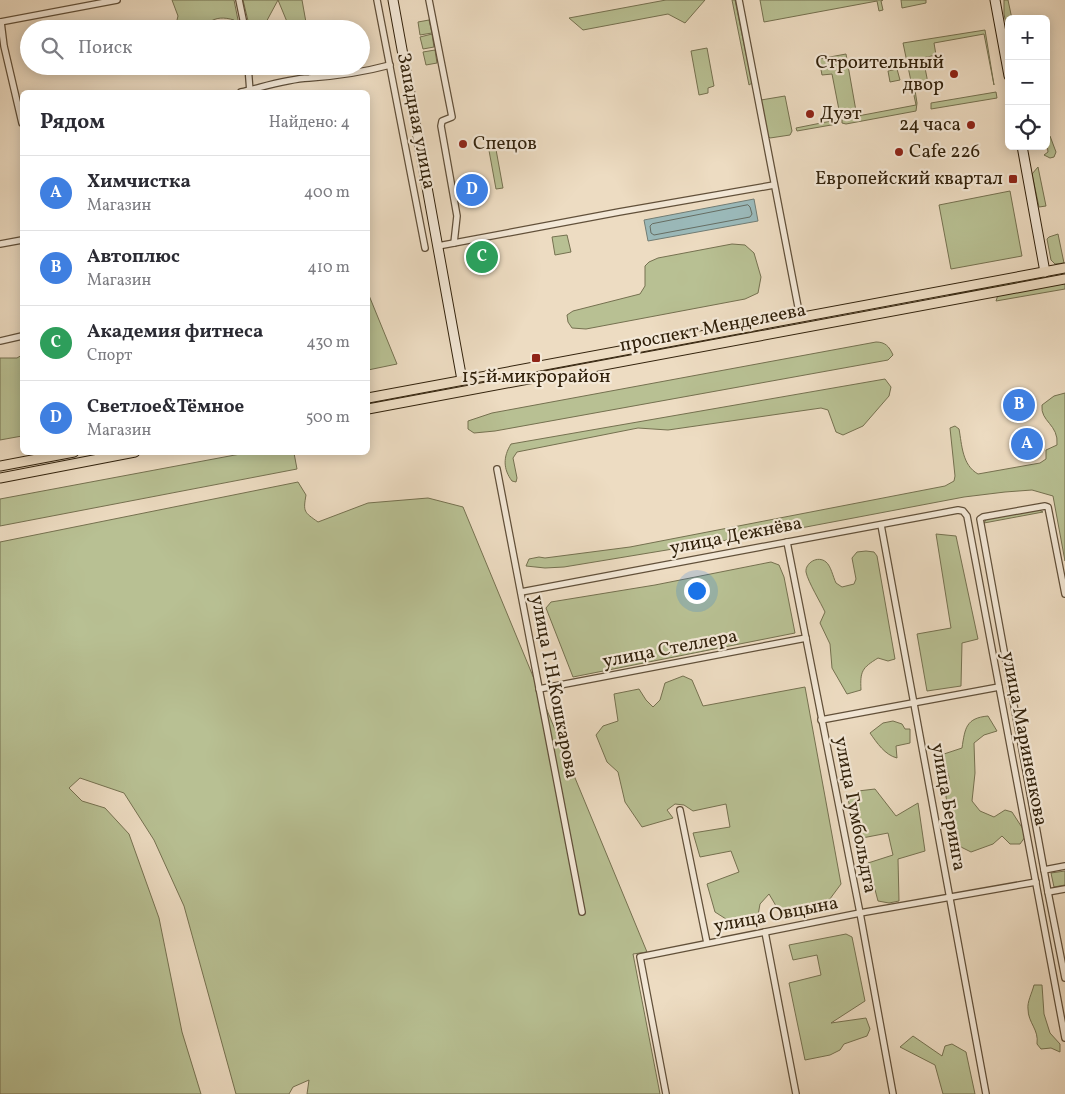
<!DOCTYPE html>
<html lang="ru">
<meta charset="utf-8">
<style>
body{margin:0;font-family:Vollkorn,serif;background:#f7f7f7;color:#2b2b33}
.controls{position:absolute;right:15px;top:15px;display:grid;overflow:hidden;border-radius:8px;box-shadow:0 2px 12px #0003}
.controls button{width:45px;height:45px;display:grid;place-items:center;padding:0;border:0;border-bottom:1px solid #e1e1e2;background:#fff;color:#2b2b33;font:25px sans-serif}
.you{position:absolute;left:696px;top:590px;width:18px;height:18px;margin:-12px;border:4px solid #fff;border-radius:50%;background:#1a73e8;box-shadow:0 0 0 8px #1a73e833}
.badge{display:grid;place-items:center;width:32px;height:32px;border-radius:50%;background:#0f766e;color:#fff;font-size:16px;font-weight:700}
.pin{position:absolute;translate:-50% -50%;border:2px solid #fff;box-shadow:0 1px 5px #0006}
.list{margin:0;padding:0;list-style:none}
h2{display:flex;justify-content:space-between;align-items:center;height:65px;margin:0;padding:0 20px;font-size:21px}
h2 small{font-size:16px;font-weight:400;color:#7c7c81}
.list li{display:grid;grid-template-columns:32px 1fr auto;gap:15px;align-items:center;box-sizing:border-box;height:75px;padding:0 20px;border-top:1px solid #e1e1e2}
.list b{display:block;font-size:19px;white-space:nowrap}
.list p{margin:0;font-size:16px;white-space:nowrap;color:#7c7c81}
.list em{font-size:16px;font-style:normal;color:#7c7c81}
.icon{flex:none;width:28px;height:28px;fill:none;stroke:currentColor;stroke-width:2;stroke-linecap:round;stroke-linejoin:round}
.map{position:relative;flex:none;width:1065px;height:1094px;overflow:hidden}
.search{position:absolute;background:#fff;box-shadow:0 2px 12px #0003;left:20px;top:20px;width:350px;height:55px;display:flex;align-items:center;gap:12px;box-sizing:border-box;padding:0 18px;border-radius:28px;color:#7c7c81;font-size:19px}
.panel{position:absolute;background:#fff;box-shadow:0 2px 12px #0003;left:20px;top:90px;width:350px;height:365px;border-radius:8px}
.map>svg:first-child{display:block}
.green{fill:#b8c093;stroke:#757150}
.water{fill:#9bbabb;stroke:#717d75}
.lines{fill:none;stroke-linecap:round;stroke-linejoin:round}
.shore{stroke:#666e64;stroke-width:1}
.street-casing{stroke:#61503a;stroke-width:8}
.secondary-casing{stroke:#32220c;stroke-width:11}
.primary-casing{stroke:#32220c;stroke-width:11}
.street{stroke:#f3e8d7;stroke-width:5.5}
.secondary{stroke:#f3e8d7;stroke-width:9}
.primary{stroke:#eddcc2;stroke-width:9}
.poi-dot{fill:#8f2418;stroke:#f3e8d7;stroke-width:2}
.labels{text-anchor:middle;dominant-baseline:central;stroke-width:4.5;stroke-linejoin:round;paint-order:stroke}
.poi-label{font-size:19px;fill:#32220c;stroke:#f3e8d7;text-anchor:end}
.street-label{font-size:19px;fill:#32220c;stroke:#f3e8d7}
</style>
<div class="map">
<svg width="1065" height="1094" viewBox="0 0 1065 1094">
<rect width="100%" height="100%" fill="#eddcc2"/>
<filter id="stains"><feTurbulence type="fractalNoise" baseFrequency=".004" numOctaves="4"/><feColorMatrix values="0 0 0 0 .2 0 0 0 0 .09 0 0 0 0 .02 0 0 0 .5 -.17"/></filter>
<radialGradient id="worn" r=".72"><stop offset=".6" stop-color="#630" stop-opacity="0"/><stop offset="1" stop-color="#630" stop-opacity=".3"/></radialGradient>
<g class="green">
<path d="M172,0h62l5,25 -4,2 -1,-7c-10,-3 -18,-3 -26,3 -9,-2 -17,1 -26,1l-4,5 -2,-5 2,-8z"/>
<path d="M243,0h35l-14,26 1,3h-15z"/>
<path d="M278,0h24l5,28 -17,1z"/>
<path d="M666,0h39l-20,23 -17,-9 -85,16 -14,-12z"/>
<path d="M732,0h3l17,83 -3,2z"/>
<path d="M760,0h123l-2,1 2,9 -4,1 -2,-10 -113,21z"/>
<path d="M901,0h25v3l-24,5z"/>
<path d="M1004,0h4l4,19h-3v20l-5,-25z"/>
<path d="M429,20l3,13 -12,2 -2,-13z"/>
<path d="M985,30l9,55 -10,-51 -50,9 2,12 -13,3 6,30 -14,2 2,13 -1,8 -70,13 -4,-1v-4l74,-14 -13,-62z"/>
<path d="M432,34l2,13 -11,2 -3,-12z"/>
<path d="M707,48l7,38 -6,2v5l-9,2 -8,-44z"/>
<path d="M435,50l2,13 -11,2 -3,-13z"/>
<path d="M846,54l10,57 -16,4 -8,-41 -10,1 -3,-16z"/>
<path d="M897,69l3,11 -10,2 -2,-11z"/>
<path d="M996,92l1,6 -66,11v-6z"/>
<path d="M785,96l7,35 -2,4 -20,3 -2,-2 -7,-36z"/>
<path d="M836,120l1,4 -40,7 -1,-3z"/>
<path d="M1046,136h4l6,16 -2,5 -4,1 -6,-3 4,-3z"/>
<path d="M495,144l8,44 -7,1 -8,-44z"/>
<path d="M1038,167l8,39 -7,1 -7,-33z"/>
<path d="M1010,191l12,65 -71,13 -12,-64z"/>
<path d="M1058,234l6,29 -9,1 -4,-4 -4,-21 2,-2z"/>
<path d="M567,235l4,17 -16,3 -3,-18z"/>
<path d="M732,244l13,1 9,8 7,24 -3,16 -13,6 -159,30 -14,-1 -4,-6 -1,-7 6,-4 67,-17 5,-8v-20l4,-4 9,-4z"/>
<path d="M1038,277l1,1 -1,2 -89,15z"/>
<path d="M1065,282v7l-69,12 2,-6z"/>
<path d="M368,293l29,71 -29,6z"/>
<path d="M876,342c9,0 13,4 17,13l-5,5 -393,71 -21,2 -6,-4v-8l24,-8z"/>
<path d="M22,355v81l-22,4v-82h17z"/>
<path d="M885,379l6,8 -2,9 -26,30 -20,9 -7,-3 -8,-22 -7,-2 -153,22 -30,-2 -121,24 -4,6 4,20 -1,4 -4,-1c-9,-12 -9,-24 -1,-37z"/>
<path d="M1065,393v168l-12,-65 -21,-6 -27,2 -41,5 -158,30 -242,40 -19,1 -19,-2 3,-7 10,-2 6,1 85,-11 315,-61 9,-5 1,-5 -5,-48 5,-2 4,3c3,16 3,36 19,45l62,-11 6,-4v-9l11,-5c2,-21 -17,-23 -15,-40l12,-9z"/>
<path d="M251,452l43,1 3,16 -297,57v-27z"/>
<path d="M298,482l8,13c-3,17 -2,17 12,27l50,-19 60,-5 35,9 184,445 -14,2 27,140h-353l2,-14 -16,7 -4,7h-53l-52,-188 -30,-66 -30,-47 -44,-15 -11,10 13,13 23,7 24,26 30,84 23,114 19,62h-201v-552z"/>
<path d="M1037,509l6,3 -59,11 3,-5z"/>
<path d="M936,534l20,2 22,103 -16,4 -1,43 -34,5 -10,-57 34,-6z"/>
<path d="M866,551l8,1 3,4 18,103 -7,2 -10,-3c-16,10 -18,13 -17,32l-14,4 -15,-26 -2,-24 -10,-21 5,-11c-4,-9 -17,-30 -19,-40 -1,-9 12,-17 20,-10 5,4 7,15 10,21l6,4 12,-3 2,-5 -4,-21 5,-6z"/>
<path d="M771,562l8,3 5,12 11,56 -222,44 -27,-69 5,-6 104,-17z"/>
<path d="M683,676l9,4 11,26 102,-19 36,197 -20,27 -39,5 -13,-22 -9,10 -3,17 -20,5 -22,-14 -8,-28 32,-12 -8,-21 -31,6 -7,-24 37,-6 -4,-23 -33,7 -9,-6 -9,-1 -8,6 6,8 -31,9 -17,-25 -7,-30 -11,-10 -11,-27 7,-9 15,-5 -4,-27 25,-5 7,11 7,7 7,-7 5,-17z"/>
<path d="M988,716l9,15 -13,4 -10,8 1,30 -3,28 8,10 14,6 11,-7 7,2 11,17 2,8 -5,7h-10l-8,-8 -9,8 -22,8 -14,-7 -11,-48 3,-20 -8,-22 21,-7c3,-20 4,-30 26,-32z"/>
<path d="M893,721l9,3 3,5h5v14l-14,3 1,12c-12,-3 -20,-15 -27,-25l13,-10z"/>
<path d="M875,789l21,27 22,-13 7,48 -27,8 1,42 -10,2 -11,-2 -10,-38 25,-8 -5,-22 -31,6 -9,-40 10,-8z"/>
<path d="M1065,871v14l-11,2 -3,-14z"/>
<path d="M846,934l6,3 13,64 -34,22 35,-5 4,11 -3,7 -23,8 -4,6 -10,5 -25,5 -16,-77 32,-8 -4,-20 -24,5 -4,-15z"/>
<path d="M1034,985h8l2,29 6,19 10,11v8l-9,-4 -10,1 -4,-5c2,-15 -9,-21 -9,-35 -1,-7 4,-16 6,-24z"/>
<path d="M913,1036l29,20 3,-10 7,-2 14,8 9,42h-32l-8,-29 -35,-18z"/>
</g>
<path class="water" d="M754,199l4,22 -110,20 -4,-21z"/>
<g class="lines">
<path class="shore" d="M748,205l2,2 2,7 -2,3 -96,18 -3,-2 -1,-7 2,-2z"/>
<g class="street-casing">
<g id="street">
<path d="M239,0l6,29"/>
<path d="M377,0l48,248"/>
<path d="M429,0l23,117 -10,4 -1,5 16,90 -3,27"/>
<path d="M739,0l61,317"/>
<path d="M0,22l117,-22"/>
<path d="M1,22l3,24 18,77"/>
<path d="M248,66l2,26"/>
<path d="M241,92c22,-5 45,-13 68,-14 28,-2 55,-6 81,-13"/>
<path d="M0,244l22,-4"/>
<path d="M438,246l181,-34 155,-27"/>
<path d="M0,341l22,-5"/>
<path d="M497,469l85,443"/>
<path d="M881,525c36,190 69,380 105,569"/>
<path d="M787,542l73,371 33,181"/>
<path d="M521,592l437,-82 5,1 4,5 98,522"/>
<path d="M1065,594l-17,-87 -3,-1 -62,11 -3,2 68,373 17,86"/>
<path d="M539,689l267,-51"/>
<path d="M821,720l178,-33"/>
<path d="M680,810l27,133"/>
<path d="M1044,870l21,-4"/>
<path d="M1048,892l17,-3"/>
<path d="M765,932l31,162"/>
<path d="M666,1094l-26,-137 220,-44 176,-31"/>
</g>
</g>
<g class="secondary-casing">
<g id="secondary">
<path d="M393,0l69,380"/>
<path d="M995,0l14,76"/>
<path d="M1022,146l23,126"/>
</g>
</g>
<g class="primary-casing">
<g id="primary">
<path d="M368,398l697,-130"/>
<path d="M368,409l697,-130"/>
<path d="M0,466l74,-14"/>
<path d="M0,478l135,-26"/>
</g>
</g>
<use href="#street" class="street"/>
<use href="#secondary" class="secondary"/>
<use href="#primary" class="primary"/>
</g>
<g class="poi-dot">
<circle cx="954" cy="74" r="5"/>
<circle cx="810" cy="114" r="5"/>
<circle cx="971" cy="125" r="5"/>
<circle cx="463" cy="144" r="5"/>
<circle cx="899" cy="152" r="5"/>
<rect x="1008" y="174" width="10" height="10" rx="2.5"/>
<rect x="531" y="353" width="10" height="10" rx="2.5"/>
</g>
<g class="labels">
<g class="poi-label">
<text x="944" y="63">Строительный<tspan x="944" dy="22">двор</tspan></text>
<text x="820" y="114" text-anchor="start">Дуэт</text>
<text x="961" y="125">24 часа</text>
<text x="473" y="144" text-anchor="start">Спецов</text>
<text x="909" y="152" text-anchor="start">Cafe 226</text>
<text x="1003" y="179">Европейский квартал</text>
<text x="536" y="377" text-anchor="middle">15-й микрорайон</text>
</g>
<g class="street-label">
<text transform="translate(416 121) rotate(79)">Западная улица</text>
<text transform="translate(713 328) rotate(-11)">проспект Менделеева</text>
<text transform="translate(736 536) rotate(-11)">улица Дежнёва</text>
<text transform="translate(670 649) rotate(-11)">улица Стеллера</text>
<text transform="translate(554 687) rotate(79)">улица Г.Н.Кошкарова</text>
<text transform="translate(1024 739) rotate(79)">улица Мариненкова</text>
<text transform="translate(948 807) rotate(80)">улица Беринга</text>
<text transform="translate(855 815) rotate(79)">улица Гумбольдта</text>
<text transform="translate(776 915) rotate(-11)">улица Овцына</text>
</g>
</g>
<rect width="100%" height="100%" filter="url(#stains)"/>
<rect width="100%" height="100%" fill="url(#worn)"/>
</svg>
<div class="controls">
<button>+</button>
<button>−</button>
<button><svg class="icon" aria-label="locate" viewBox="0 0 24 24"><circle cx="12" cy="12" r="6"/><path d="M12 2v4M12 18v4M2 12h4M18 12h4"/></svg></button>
</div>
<div class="you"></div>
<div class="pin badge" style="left:1027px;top:444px;background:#3f7fe0">A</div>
<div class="pin badge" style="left:1019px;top:405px;background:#3f7fe0">B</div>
<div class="pin badge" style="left:482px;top:257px;background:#2e9e5b">C</div>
<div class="pin badge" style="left:472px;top:190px;background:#3f7fe0">D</div>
<div class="search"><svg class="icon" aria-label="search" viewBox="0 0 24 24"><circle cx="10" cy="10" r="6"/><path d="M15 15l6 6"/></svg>Поиск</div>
<section class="panel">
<h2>Рядом<small>Найдено: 4</small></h2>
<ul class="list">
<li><span class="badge" style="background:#3f7fe0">A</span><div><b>Химчистка</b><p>Магазин</p></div><em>400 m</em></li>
<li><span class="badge" style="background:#3f7fe0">B</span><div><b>Автоплюс</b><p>Магазин</p></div><em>410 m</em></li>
<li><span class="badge" style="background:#2e9e5b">C</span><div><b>Академия фитнеса</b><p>Спорт</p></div><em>430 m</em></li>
<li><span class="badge" style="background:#3f7fe0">D</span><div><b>Светлое&amp;Тёмное</b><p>Магазин</p></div><em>500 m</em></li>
</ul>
</section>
</div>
